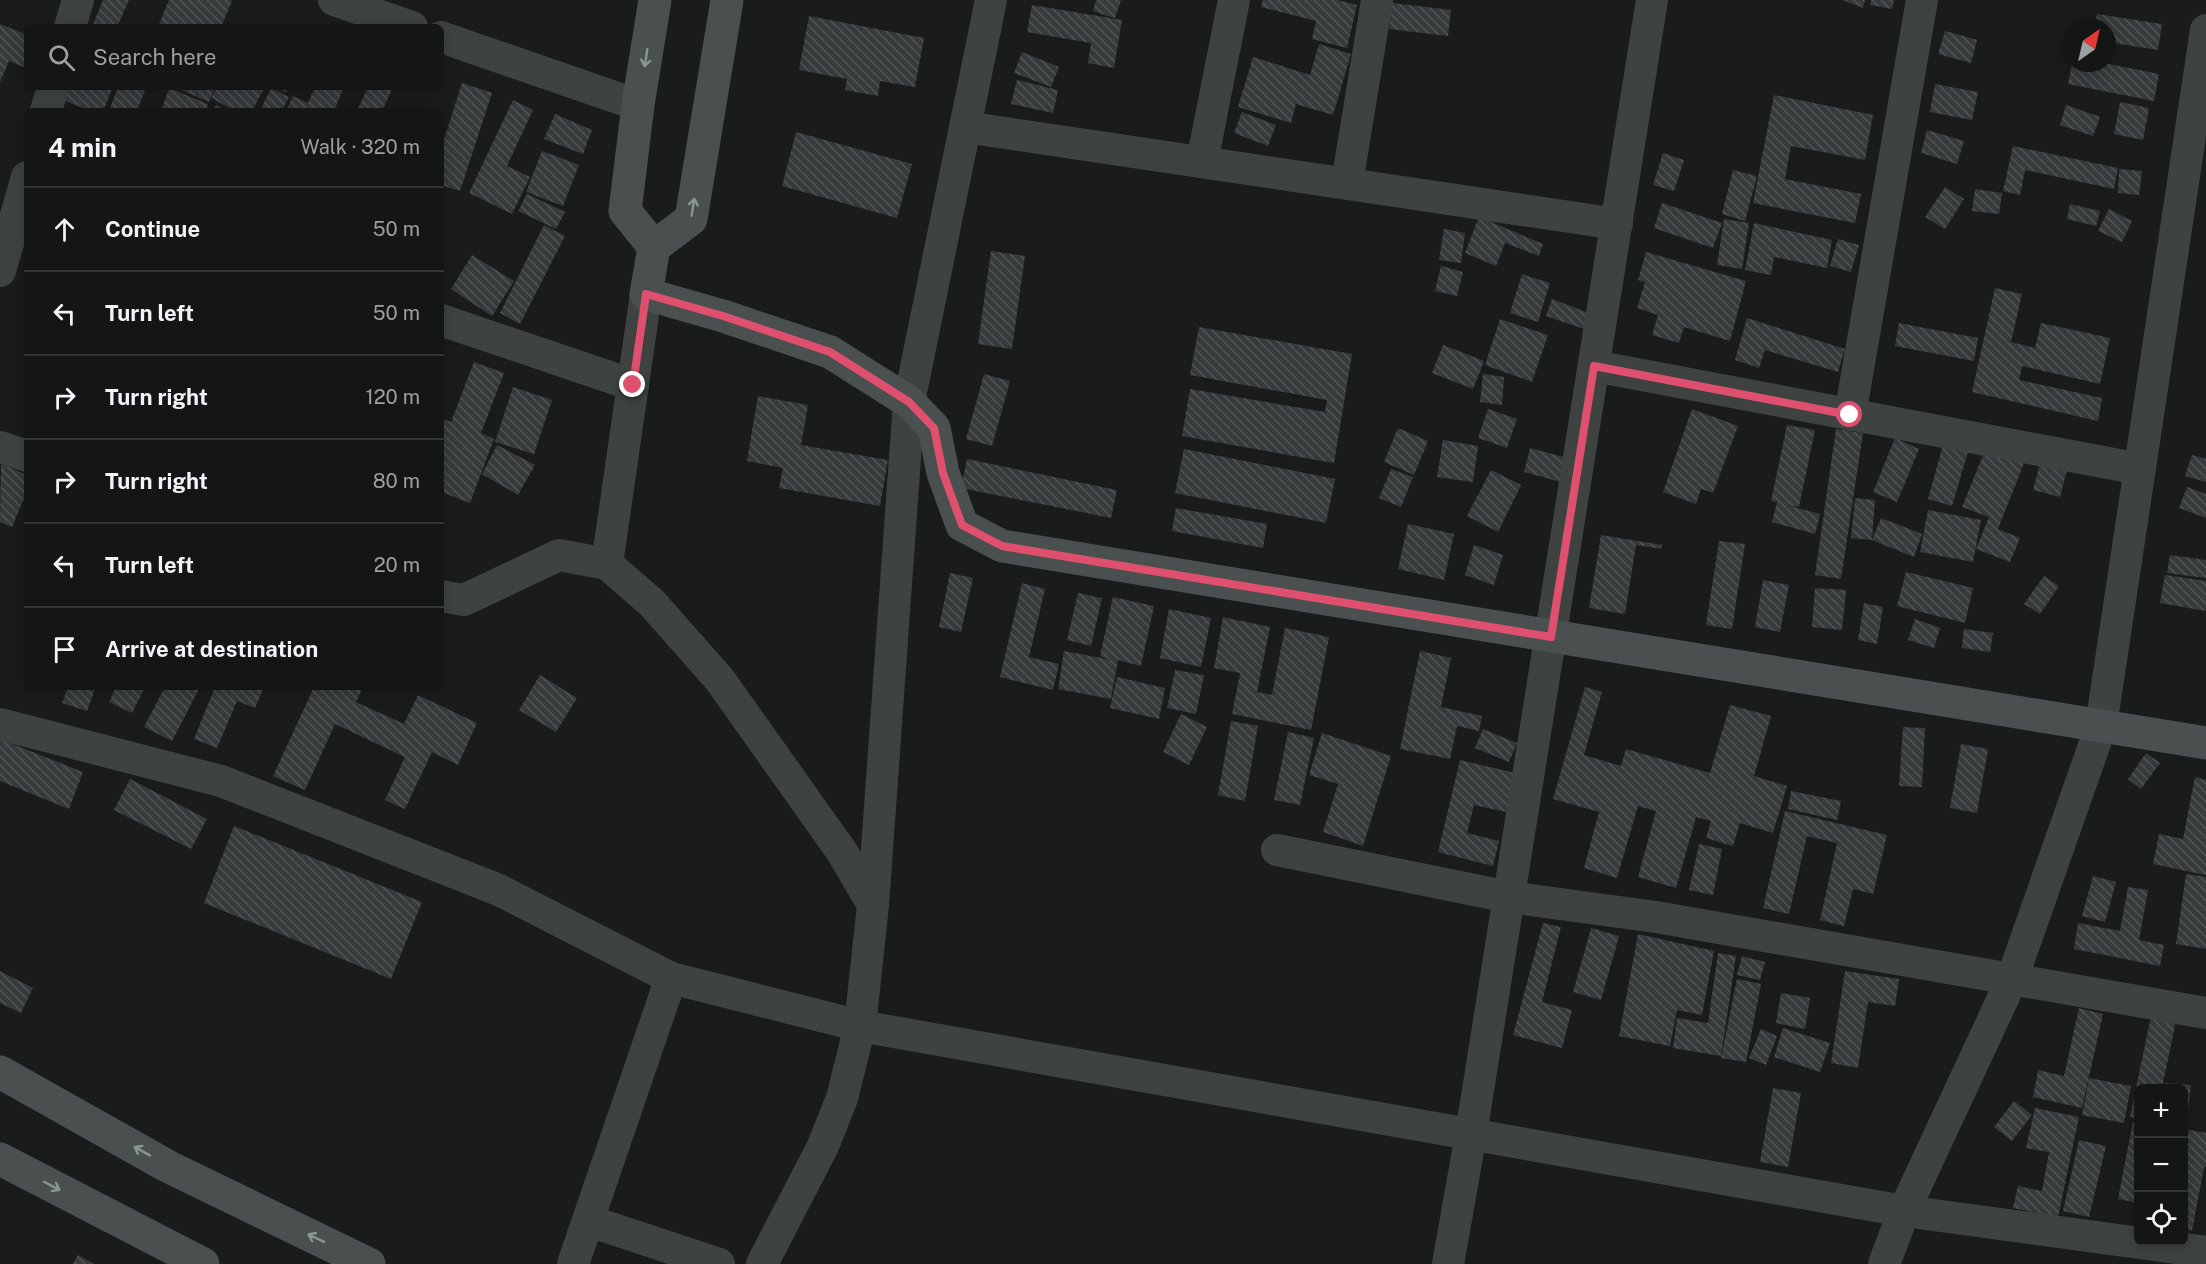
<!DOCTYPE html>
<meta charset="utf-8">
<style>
body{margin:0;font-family:"Public Sans",sans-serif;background:#1d1e1e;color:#f1f3f6}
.controls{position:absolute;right:18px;bottom:18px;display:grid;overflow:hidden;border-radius:9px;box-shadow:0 3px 15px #0003}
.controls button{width:54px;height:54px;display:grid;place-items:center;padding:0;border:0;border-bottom:2px solid #333434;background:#141515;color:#f1f3f6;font:30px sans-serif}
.compass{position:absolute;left:2062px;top:18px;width:54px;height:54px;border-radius:50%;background:#141515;box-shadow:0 3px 15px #0003;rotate:34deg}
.stop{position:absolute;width:18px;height:18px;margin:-14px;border:4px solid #de506d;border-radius:50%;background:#fff}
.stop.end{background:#de506d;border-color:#fff;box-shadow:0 2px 6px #0008}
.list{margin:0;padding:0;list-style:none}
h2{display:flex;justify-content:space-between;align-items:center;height:78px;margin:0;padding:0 24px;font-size:26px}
h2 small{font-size:20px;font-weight:400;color:#9d9fa0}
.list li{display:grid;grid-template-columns:39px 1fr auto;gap:18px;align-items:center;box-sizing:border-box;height:84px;padding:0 24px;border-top:2px solid #333434}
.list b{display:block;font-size:22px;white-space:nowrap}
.list em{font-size:20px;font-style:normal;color:#9d9fa0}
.icon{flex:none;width:33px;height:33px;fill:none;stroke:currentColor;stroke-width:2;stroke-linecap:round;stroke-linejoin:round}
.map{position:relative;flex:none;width:2206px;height:1264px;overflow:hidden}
.search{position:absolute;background:#141515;box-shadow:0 3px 15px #0003;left:24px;top:24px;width:420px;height:66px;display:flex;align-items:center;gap:15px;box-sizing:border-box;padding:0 21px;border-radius:9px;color:#9d9fa0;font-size:22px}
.panel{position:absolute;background:#141515;box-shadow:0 3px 15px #0003;left:24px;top:108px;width:420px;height:582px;border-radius:9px}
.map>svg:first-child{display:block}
.building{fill:url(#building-back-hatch)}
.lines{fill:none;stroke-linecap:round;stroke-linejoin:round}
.street{stroke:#3e4342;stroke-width:32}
.secondary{stroke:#4a5050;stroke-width:33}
.oneway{stroke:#8b9594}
.route{stroke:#de506d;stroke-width:8}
</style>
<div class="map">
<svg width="2206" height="1264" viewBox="0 0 2206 1264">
<defs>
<pattern id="building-back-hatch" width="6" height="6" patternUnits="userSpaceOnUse" patternTransform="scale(1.5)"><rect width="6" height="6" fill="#373a3b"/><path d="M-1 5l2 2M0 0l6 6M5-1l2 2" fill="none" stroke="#515455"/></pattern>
</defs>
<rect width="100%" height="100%" fill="#1a1c1c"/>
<g class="building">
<path d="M103,0h26l-12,27h-25z"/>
<path d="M169,0h61l2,1 -11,26h-63z"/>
<path d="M1096,0h25l-6,18 -22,-7z"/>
<path d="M1263,0h74l20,5 -10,43 -35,-9 4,-18 -55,-14z"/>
<path d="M1843,0h22l-2,8z"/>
<path d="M1871,0h23l-2,9 -22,-4z"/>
<path d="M1392,3l59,7 -3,26 -59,-7z"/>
<path d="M1032,5l90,15 -8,48 -26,-5 3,-20 -64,-11z"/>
<path d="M2097,14l65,10 -4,26 -51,-8v-15h-12z"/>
<path d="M809,16l115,22 -9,49 -35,-6 -2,15 -33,-6 2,-11 -48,-9z"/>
<path d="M0,24l27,11 -1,33 -17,-7 -9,21z"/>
<path d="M1945,31l32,9 -6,23 -33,-9z"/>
<path d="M1319,44l32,10 -18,61 -37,-11 -5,19 -53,-16 15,-50 57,18z"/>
<path d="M1022,52l37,15 -8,20 -37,-14z"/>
<path d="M2072,63h32l55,11 -5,27 -86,-17z"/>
<path d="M1017,80l41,10 -5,23 -42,-9z"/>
<path d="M462,83l30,10 -32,98 -19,-6v-36z"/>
<path d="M1935,84l43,8 -6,28 -42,-8z"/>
<path d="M66,87h47l-10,24h-13l-29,-12z"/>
<path d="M118,87h28l-9,24h-28z"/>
<path d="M174,87h41l-6,15z"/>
<path d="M217,87h48l-13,24h-17l-24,-13z"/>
<path d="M275,87h14l-3,6z"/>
<path d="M315,87h29l-10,24h-48l7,-15 15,7z"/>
<path d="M368,87h25l-11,24h-25z"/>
<path d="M169,88l39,16 -2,7h-45z"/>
<path d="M271,88l18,9 -7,14h-22z"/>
<path d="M1774,95l99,20 -8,45 -74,-14 -6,33 76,15 -6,29 -102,-20z"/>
<path d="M513,100l20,10 -26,56 23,11 -18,37 -43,-21z"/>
<path d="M2120,102l29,6 -6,32 -29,-6z"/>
<path d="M216,105l13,6h-16z"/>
<path d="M2066,105l34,12 -7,19 -33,-11z"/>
<path d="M1242,112l34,13 -8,21 -34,-13z"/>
<path d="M555,114l37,16 -9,24 -39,-15z"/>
<path d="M1927,130l37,11 -7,23 -36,-11z"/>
<path d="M796,132l116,32 -15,54 -115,-32z"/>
<path d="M2013,146l105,22 -4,21 -89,-19 -5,25 -17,-4z"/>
<path d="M542,151l37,14 -16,41 -37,-14z"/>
<path d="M1663,153l21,7 -10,31 -21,-6z"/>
<path d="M2119,169l23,2 -3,24 -21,-2z"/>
<path d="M1733,170l24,6 -12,45 -23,-7z"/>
<path d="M1945,187l19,12 -19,30 -20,-12z"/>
<path d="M1975,189l27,4 -3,21 -27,-3z"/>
<path d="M527,194l38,18 -9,17 -38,-18z"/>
<path d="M1662,203l60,20 -9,25 -59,-20z"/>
<path d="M2070,204l30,7 -4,15 -29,-7z"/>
<path d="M2109,209l23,12 -10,21 -24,-11z"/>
<path d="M1479,217l64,27 -4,12 -34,-13 -9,23 -31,-13z"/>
<path d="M1724,219l25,4 -7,46 -25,-4z"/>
<path d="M1754,223l78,17 -5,28 -53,-11 -3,18 -26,-5z"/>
<path d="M544,225l21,11 -45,88 -20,-11z"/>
<path d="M1444,229l21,4 -4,30 -22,-3z"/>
<path d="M1838,239l21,6 -8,27 -21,-6z"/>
<path d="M991,251l34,5 -13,93 -34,-5z"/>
<path d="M1646,252l100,29 -16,60 -46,-14 -5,16 -27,-8 6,-20 -21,-7 8,-26 -7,-2z"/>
<path d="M472,255l42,26 -22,35 -41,-27z"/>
<path d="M1441,266l22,6 -6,24 -22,-5z"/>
<path d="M1522,274l28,9 -12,39 -28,-9z"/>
<path d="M1995,288l27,6 -11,48 24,6 6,-25 69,15 -10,46 -78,-18 -3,14 83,18 -4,23 -126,-29z"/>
<path d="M1552,299l37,14 -5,16 -38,-13z"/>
<path d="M1747,318l98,31 -7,23 -73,-22 -6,18 -24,-8z"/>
<path d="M1500,319l48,16 -16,47 -47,-17z"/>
<path d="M1899,323l79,15 -4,23 -79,-15z"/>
<path d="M1199,327l153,27 -18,109 -152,-27 8,-47 135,23 2,-12 -137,-25z"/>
<path d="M1443,345l41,16 -11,28 -41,-16z"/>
<path d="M474,362l30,11 -23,60 13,6 -24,64 -29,-11 2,-30 -2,-1v-43l10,4z"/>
<path d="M984,374l26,7 -18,65 -26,-7z"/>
<path d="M1483,374l21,3 -2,28 -22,-3z"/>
<path d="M513,387l39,13 -18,54 -39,-12z"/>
<path d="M758,396l50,9 -7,40 87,15 -8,46 -101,-18 4,-20 -36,-7z"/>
<path d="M1488,409l29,10 -10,29 -29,-10z"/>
<path d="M1692,409l46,17 -25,67 -12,-4 -5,15 -33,-12z"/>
<path d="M1787,425l28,5 -16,77 -13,-2 34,9 -5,20 -43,-12 5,-20 -6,-1z"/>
<path d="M1398,428l30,13 -14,34 -30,-13z"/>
<path d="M1836,429l27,4 -22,146 -26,-4z"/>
<path d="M1895,438l24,11 -22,53 -24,-10z"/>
<path d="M1443,440l35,6 -5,36 -36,-5z"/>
<path d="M497,445l38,20 -17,30 -36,-21z"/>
<path d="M1943,445l25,7 -16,54 -24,-7z"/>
<path d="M1530,448l37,10 -6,24 -37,-10z"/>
<path d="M1986,448l38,15 -26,66 22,9 -10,24 -34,-13 13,-32 -27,-10z"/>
<path d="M1184,449l151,30 -9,44 -151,-30z"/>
<path d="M2192,455l14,4v23l-21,-6z"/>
<path d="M967,459l150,31 -6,28 -150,-30z"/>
<path d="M2041,460l27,6 -8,31 -27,-7z"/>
<path d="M1,464l26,11v16l-15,36 -12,-5z"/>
<path d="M1391,469l22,8 -12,30 -22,-9z"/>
<path d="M1491,470l30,15 -23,47 -31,-16z"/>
<path d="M2187,487l19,7v24l-27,-10z"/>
<path d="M1855,498l20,2 -3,40 -21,-2z"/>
<path d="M1176,508l91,16 -4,24 -91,-17z"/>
<path d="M1928,510l53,10 -8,42 -53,-10z"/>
<path d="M1881,518l41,16 -8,23 -42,-17z"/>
<path d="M1408,524l46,10 -10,46 -46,-11z"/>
<path d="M1601,535l61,10 -1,4 -25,-4 -11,69 -36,-6z"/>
<path d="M1719,541l26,3 -13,85 -26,-4z"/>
<path d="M1474,545l29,10 -9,30 -29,-10z"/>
<path d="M2170,555l36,5v18l-39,-5z"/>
<path d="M1906,572l67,16 -8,35 -68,-17z"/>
<path d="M950,573l23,5 -12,54 -22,-5z"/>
<path d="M2165,575l41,6v30l-46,-8z"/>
<path d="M2044,576l15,10 -19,28 -16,-10z"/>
<path d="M1763,580l26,5 -9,47 -25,-5z"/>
<path d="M1022,583l23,6 -16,68 30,7 -6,26 -53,-13z"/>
<path d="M1815,588l31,2 -4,40 -30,-3z"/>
<path d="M1078,593l24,5 -11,48 -24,-6z"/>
<path d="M1113,597l41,9 -13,60 -23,-6 -7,39 -53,-10 6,-38 48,9 -12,-4z"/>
<path d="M1864,603l19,4 -6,37 -19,-4z"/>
<path d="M1169,609l42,9 -10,49 -41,-9z"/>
<path d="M1223,617l47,10 -13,65 15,3 13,-67 44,9 -18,93 -79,-16 8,-41 -26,-5z"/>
<path d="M1915,619l25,9 -6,20 -26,-8z"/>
<path d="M1964,629l29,4 -3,19 -28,-4z"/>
<path d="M1420,651l31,7 -10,49 41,9 -3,15 -22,-5 -7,33 -50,-10z"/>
<path d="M1175,670l29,5 -8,39 -29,-6z"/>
<path d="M540,675l37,23 -21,34 -37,-22z"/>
<path d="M1117,677l48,11 -6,31 -49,-11z"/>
<path d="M68,687h28l-9,24 -25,-8z"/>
<path d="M116,687h29l-13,26 -23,-11z"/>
<path d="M165,687h35l-28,54 -28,-14z"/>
<path d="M215,687h49l-9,21 -18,-7 -20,47 -23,-9z"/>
<path d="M314,687h49l-7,15 48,22 14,-29 59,28 -19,42 -26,-13 -27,57 -20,-9 20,-43 -70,-33 -30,66 -32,-14z"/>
<path d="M1585,687l17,5 -18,63 37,11 5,-17 84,24 20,-68 41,11 -17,60 33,10 -14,47 -33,-10 -7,23 -27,-8 5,-17 -15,-4 -20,71 -38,-11 18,-66 -18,-5 -21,72 -33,-10 15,-56 -46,-13z"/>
<path d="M1181,714l26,13 -18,38 -26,-13z"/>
<path d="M1231,721l27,5 -13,75 -27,-6z"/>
<path d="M1903,727l22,1 -3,59 -23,-1z"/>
<path d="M1483,729l34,14 -8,19 -34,-14z"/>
<path d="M1288,732l26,6 -14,67 -26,-5z"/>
<path d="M1322,733l69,23 -28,90 -40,-14 15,-48 -29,-9z"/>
<path d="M0,739l83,33 -14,37 -69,-28z"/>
<path d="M1961,744l27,5 -11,64 -27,-5z"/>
<path d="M2146,753l14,10 -19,26 -13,-10z"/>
<path d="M1460,760l55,13 -9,39 -32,-7 -7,28 32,8 -6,25 -55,-14z"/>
<path d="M2195,777l11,3v95l-53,-11 6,-30 24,5z"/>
<path d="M130,779l77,40 -16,30 -77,-39z"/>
<path d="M1791,791l50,10 -4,19 -49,-11z"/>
<path d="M1785,811l102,24 -14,59 -20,-5 -9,37 -24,-6 17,-77 -30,-7 -18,78 -26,-6z"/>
<path d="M234,826l188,76 -31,77 -187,-76z"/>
<path d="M1699,844l23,5 -9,46 -24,-5z"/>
<path d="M2186,874l20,3v72l-30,-5z"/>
<path d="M2093,876l23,6 -11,40 -23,-6z"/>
<path d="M2128,887l20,3 -9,50 25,5 -4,21 -86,-17 4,-26 42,8z"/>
<path d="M1543,923l18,4 -19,75 30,8 -10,38 -49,-13z"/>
<path d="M1591,928l28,8 -18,64 -28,-8z"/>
<path d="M1638,934l76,17 -12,64 -25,-5 -7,36 -51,-10z"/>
<path d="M1718,953l18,3 -15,100 -48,-8 4,-30 31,5z"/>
<path d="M1742,956l23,6 -5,18 -23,-5z"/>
<path d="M0,971l33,17 -12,25 -21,-10z"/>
<path d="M1845,971l54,8 -4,27 -27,-4 -10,66 -27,-5z"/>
<path d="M1737,979l24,5 -15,78 -25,-4z"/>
<path d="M1781,993l29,5 -5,31 -29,-6z"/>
<path d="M2079,1008l24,6 -21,94 -49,-11 5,-27 26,6z"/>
<path d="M2151,1016l25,5 -14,67h-24v31l-8,-2z"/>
<path d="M1783,1028l47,15 -10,29 -46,-15z"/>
<path d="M1761,1029l16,7 -11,29 -17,-7z"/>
<path d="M2089,1078l42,8 -7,37 -42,-8z"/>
<path d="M2165,1083l26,2 -5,41h-2v-37l-19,-1z"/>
<path d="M1773,1088l28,5 -13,74 -28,-5z"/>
<path d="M2014,1101l18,14 -20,26 -18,-14z"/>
<path d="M2035,1108l44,9 -21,100 -45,-9 5,-22 24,5 7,-39 -23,-4z"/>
<path d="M2133,1122l5,1v80l-20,-4z"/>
<path d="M2184,1129l22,4v34h-2l-12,64 -8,-2z"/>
<path d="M2079,1140l27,6 -17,71 -26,-6z"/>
<path d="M78,1255l16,9h-21z"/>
</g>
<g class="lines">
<g class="street">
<path d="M334,0l78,27"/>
<path d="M70,27l8,-27"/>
<path d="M441,37l197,68"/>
<path d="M46,111l7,-24"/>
<path d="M965,127l652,97"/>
<path d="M1202,162l32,-162"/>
<path d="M1347,183l30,-183"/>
<path d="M0,271l27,-94"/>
<path d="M441,320l192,65"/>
<path d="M1594,366l546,103"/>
<path d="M1850,415l72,-415"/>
<path d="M0,447l27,9"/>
<path d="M607,564l39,-270"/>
<path d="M441,596l23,4 95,-45 48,9 45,39 68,77 122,172 31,53"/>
<path d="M0,724l221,57 278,109 172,88 189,48 1044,185 302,41"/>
<path d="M1277,850l232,47 147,20 550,96"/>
<path d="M589,1221l130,43"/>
<path d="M573,1264l98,-286"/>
<path d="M762,1264l61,-118 19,-48 18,-72 13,-121 36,-503 82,-402"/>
<path d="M1448,1264l23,-130 181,-1134"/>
<path d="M1884,1264l20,-53 108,-232 89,-253 105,-696"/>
</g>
<g class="secondary">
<path d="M727,0l-36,219 -37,28 -8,47 77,22 107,36 79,50 25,26 9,45 19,52 40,21 1204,197"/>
<path d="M654,247l-29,-36 13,-106 17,-105"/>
<path d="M0,1072l169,95 200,97"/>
<path d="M0,1159l203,105"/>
</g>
</g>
<defs><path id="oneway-shaft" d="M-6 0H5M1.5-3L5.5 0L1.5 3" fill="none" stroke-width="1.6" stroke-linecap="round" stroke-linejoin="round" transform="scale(1.5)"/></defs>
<g class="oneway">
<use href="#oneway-shaft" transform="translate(646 58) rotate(99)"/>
<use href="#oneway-shaft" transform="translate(693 207) rotate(-81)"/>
<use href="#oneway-shaft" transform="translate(142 1151) rotate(-151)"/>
<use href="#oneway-shaft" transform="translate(52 1186) rotate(28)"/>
<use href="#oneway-shaft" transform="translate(316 1238) rotate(-154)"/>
</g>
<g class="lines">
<path class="route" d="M633,385l13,-91 77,22 107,36 79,50 25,26 9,45 19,52 40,21 549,91 43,-271 256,49"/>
</g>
</svg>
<div class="controls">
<button>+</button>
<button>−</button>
<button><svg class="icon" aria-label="locate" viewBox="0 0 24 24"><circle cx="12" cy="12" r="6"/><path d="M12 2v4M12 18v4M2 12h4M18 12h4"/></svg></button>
</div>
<svg class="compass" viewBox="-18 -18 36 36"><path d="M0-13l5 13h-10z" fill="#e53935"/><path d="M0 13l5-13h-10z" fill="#9d9fa0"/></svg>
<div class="stop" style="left:1850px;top:415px"></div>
<div class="stop end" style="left:633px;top:385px"></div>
<div class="search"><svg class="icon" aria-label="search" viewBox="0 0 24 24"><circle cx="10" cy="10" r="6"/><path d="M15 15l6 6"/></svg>Search here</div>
<section class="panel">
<h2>4 min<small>Walk · 320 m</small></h2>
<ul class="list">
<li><svg class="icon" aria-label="ahead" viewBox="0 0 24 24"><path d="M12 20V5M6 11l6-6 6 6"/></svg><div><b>Continue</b></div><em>50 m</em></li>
<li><svg class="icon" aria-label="left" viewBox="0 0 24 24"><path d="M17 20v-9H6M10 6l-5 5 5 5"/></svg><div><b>Turn left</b></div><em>50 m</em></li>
<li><svg class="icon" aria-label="right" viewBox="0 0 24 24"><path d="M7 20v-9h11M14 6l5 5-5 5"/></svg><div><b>Turn right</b></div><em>120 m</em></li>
<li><svg class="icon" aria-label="right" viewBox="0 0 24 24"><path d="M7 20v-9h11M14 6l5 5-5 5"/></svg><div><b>Turn right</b></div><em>80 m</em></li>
<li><svg class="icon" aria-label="left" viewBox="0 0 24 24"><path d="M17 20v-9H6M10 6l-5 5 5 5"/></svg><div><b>Turn left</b></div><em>20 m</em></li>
<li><svg class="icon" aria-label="arrive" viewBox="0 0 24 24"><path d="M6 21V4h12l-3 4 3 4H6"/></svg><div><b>Arrive at destination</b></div></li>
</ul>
</section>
</div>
